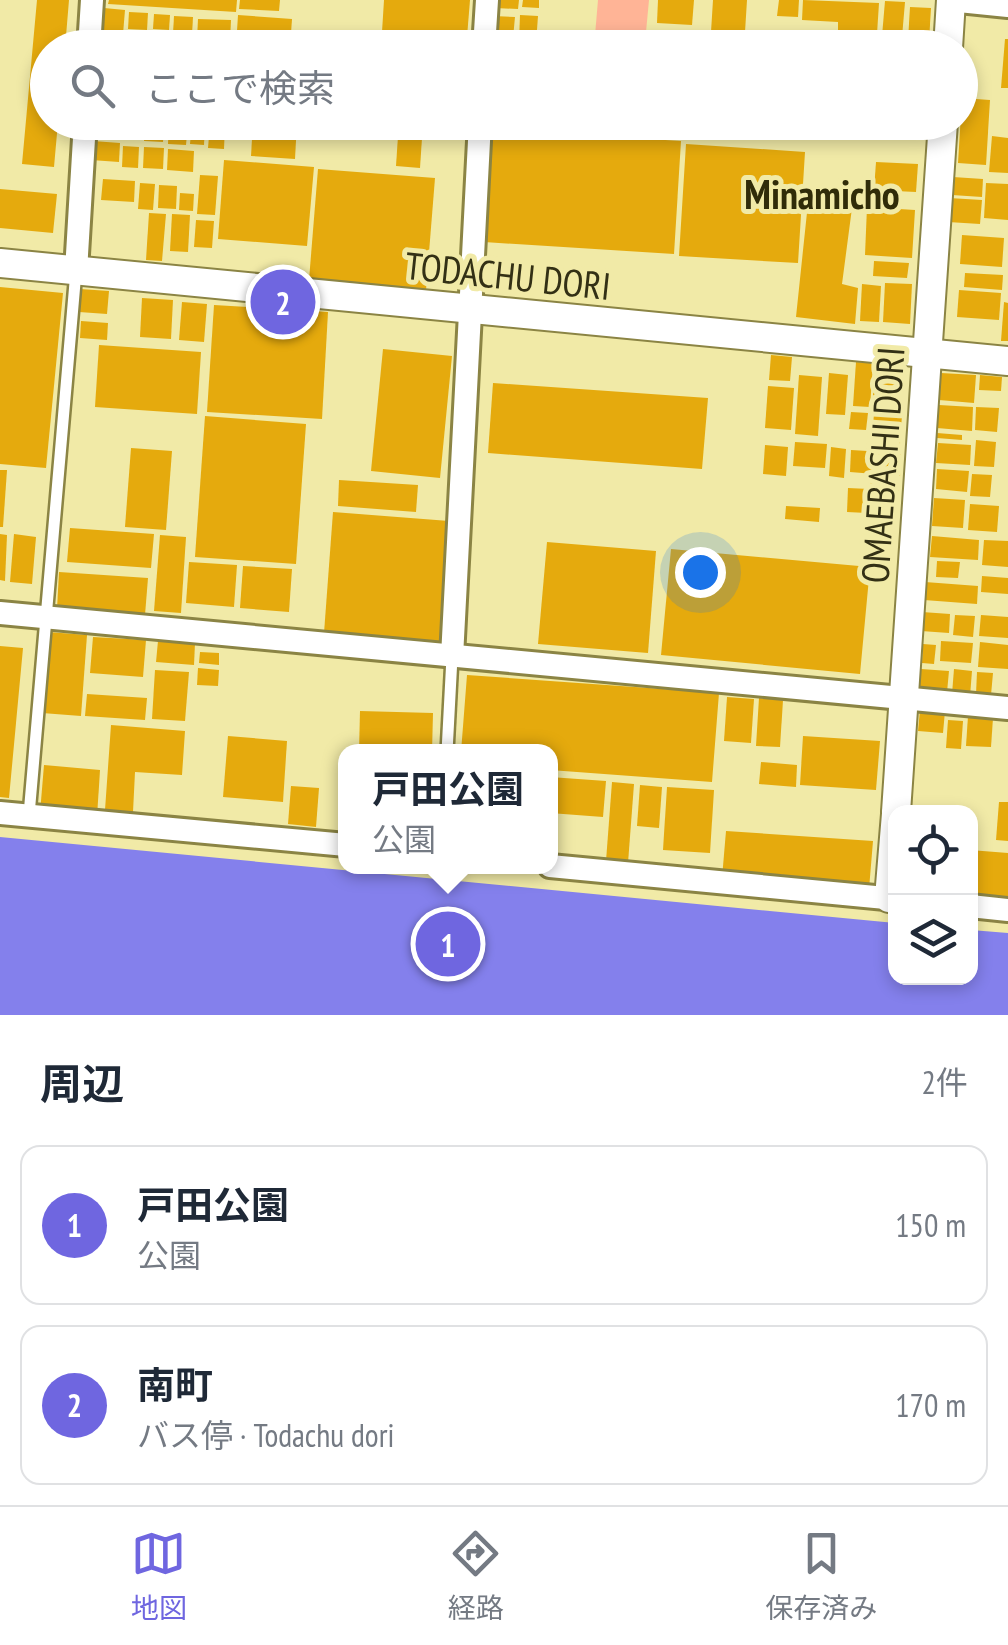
<!DOCTYPE html>
<html lang="ja">
<meta charset="utf-8">
<style>
body{margin:0;font-family:"PT Sans Narrow","Noto Sans JP",sans-serif;background:#f2f2f3;color:#1f2937}
.controls{position:absolute;right:30px;bottom:30px;display:grid;overflow:hidden;border-radius:20px;box-shadow:0 5px 15px #0003}
.controls button{width:90px;height:90px;display:grid;place-items:center;padding:0;border:0;border-bottom:2px solid #e0e1e3;background:#fff;color:#1f2937;font:50px sans-serif}
.you{position:absolute;left:700px;top:572px;width:35px;height:35px;margin:-25px;border:8px solid #fff;border-radius:50%;background:#1a73e8;box-shadow:0 0 0 15px #1a73e833}
.badge{display:grid;place-items:center;width:65px;height:65px;border-radius:50%;background:#6f66e0;color:#fff;font-size:32px;font-weight:700}
.pin{position:absolute;translate:-50% -50%;border:5px solid #fff;box-shadow:0 2px 10px #0006}
.popup{position:absolute;left:338px;top:744px;width:220px;height:130px;box-sizing:border-box;display:grid;place-content:center;border-radius:20px;background:#fff;filter:drop-shadow(0 2px 8px #0005);font-size:32px;white-space:nowrap;color:#747a83}
.popup b{font-size:38px;color:#1f2937}
.popup::after{content:'';position:absolute;left:50%;top:100%;margin-left:-20px;border:20px solid transparent;border-top-color:#fff}
.list{margin:0;padding:0;list-style:none}
h2{display:flex;justify-content:space-between;align-items:center;height:130px;margin:0;padding:0 40px;font-size:42px}
h2 small{font-size:32px;font-weight:400;color:#747a83}
.list li{display:grid;grid-template-columns:65px 1fr auto;gap:30px;align-items:center;box-sizing:border-box;height:160px;margin:0 20px 20px;padding:0 20px;border:2px solid #e0e1e3;border-radius:20px}
.list b{display:block;font-size:38px;white-space:nowrap}
.list p{margin:0;font-size:32px;white-space:nowrap;color:#747a83}
.list em{font-size:32px;font-style:normal;color:#747a83}
.icon{flex:none;width:55px;height:55px;fill:none;stroke:currentColor;stroke-width:2;stroke-linecap:round;stroke-linejoin:round}
.map{position:relative;flex:none;width:1008px;height:1015px;overflow:hidden}
.search{position:absolute;background:#fff;box-shadow:0 5px 15px #0003;left:30px;right:30px;top:30px;height:110px;display:flex;align-items:center;gap:25px;box-sizing:border-box;padding:0 35px;border-radius:55px;color:#747a83;font-size:38px}
.sheet{height:490px;background:#fff}
nav{display:flex;justify-content:space-around;align-items:center;box-sizing:border-box;height:140px;border-top:2px solid #e0e1e3;background:#fff;font-size:28px;color:#747a83}
nav a{display:grid;justify-items:center;gap:5px}
nav .on{color:#6f66e0}
.map>svg:first-child{display:block}
.green{fill:#ffb496}
.water{fill:#8480ec}
.building{fill:#e5aa0d}
.lines{fill:none;stroke-linecap:round;stroke-linejoin:round}
.service-casing{stroke:#8b8444;stroke-width:16}
.minor-casing{stroke:#8b8444;stroke-width:28}
.tertiary-casing{stroke:#8b8444;stroke-width:32}
.service{stroke:#fff;stroke-width:11}
.minor{stroke:#fff;stroke-width:22}
.tertiary{stroke:#fff;stroke-width:28}
.labels{text-anchor:middle;dominant-baseline:central;stroke-width:10;stroke-linejoin:round;paint-order:stroke}
.street-label{font-size:38px;fill:#333015;stroke:#f1eaa7}
.neighbourhood-label{font-size:40px;font-weight:bold;fill:#302c09;stroke:#f1eaa7}
</style>
<div class="map">
<svg width="1008" height="1015" viewBox="0 0 1008 1015">
<rect width="100%" height="100%" fill="#f1eaa7"/>
<g class="green">
<path d="M598,0h51l-3,32 58,5 -1,10h-109z"/>
<path d="M588,122h109v1l-1,10z"/>
</g>
<path class="water" d="M0,837l895,86 1,55h74l1,-48 37,3v82h-1008z"/>
<g class="building">
<path d="M37,0h32l-4,48h-17v74h10l-4,45 -32,-3z"/>
<path d="M109,0h128l-1,12 -128,-8z"/>
<path d="M240,0h40l-1,11 -40,-2z"/>
<path d="M384,0h86l-3,37 -85,-5z"/>
<path d="M495,0h24l-1,9 -23,-1z"/>
<path d="M523,0h16v8l-17,-1z"/>
<path d="M658,0h36l-2,25 -35,-2z"/>
<path d="M713,0h34l-3,48h-34z"/>
<path d="M779,0h20l-1,17 -21,-1z"/>
<path d="M803,0l76,3 -2,31 -39,-3v-9l-36,-2z"/>
<path d="M885,1l20,1 -3,35 -20,-1z"/>
<path d="M910,7l21,1 -2,33 -21,-1z"/>
<path d="M104,8l21,2 -2,24 -20,-2z"/>
<path d="M129,12l19,1 -1,17 -19,-1z"/>
<path d="M154,14l16,1 -1,15 -16,-1z"/>
<path d="M238,15l54,4 -2,29h-54z"/>
<path d="M520,15l18,1 -2,27 -17,-1z"/>
<path d="M174,16l19,1 -1,18 -19,-1z"/>
<path d="M494,16l21,1 -2,21 -20,-1z"/>
<path d="M198,19l33,1 -1,22 -33,-2z"/>
<path d="M1005,39h3v49h-7z"/>
<path d="M962,98l28,2 -4,65 -28,-2z"/>
<path d="M96,122h19l-1,15 -18,-1z"/>
<path d="M121,122h20l-1,18 -20,-1z"/>
<path d="M145,122h19l-1,20 -19,-1z"/>
<path d="M169,122h19l-2,23 -18,-1z"/>
<path d="M192,122l13,1 -1,22 -14,-1z"/>
<path d="M253,122h44l-2,37 -44,-3z"/>
<path d="M705,122h101v11l-101,-6z"/>
<path d="M877,122h46l-1,16 -46,-3z"/>
<path d="M210,124l15,1 -1,24 -16,-1z"/>
<path d="M491,129l190,12 -7,113 -190,-12z"/>
<path d="M398,136l24,2 -2,30 -24,-2z"/>
<path d="M992,136l16,2v35l-19,-1z"/>
<path d="M93,141l27,2 -1,19 -28,-2z"/>
<path d="M686,144l119,8 -7,111 -119,-7z"/>
<path d="M123,146l16,1 -1,21 -16,-1z"/>
<path d="M144,147l20,1 -1,21 -20,-1z"/>
<path d="M168,149l26,2 -1,21 -26,-2z"/>
<path d="M224,160l90,7 -7,79 -89,-7z"/>
<path d="M876,162l42,2 -2,28 -42,-2z"/>
<path d="M318,169l117,9 -9,112 -117,-10z"/>
<path d="M200,175l18,1 -3,39 -18,-1z"/>
<path d="M953,177l30,2 -1,18 -30,-2z"/>
<path d="M103,179l32,2 -1,21 -33,-2z"/>
<path d="M140,183l15,1 -2,26 -15,-1z"/>
<path d="M986,183l22,1v36l-24,-2z"/>
<path d="M159,185l18,1 -1,23 -18,-1z"/>
<path d="M0,189l57,5 -4,39 -53,-5z"/>
<path d="M180,193l14,1 -1,17 -14,-1z"/>
<path d="M949,198l33,2 -2,24 -32,-2z"/>
<path d="M808,203l44,5 -10,76 16,4 -3,36 -59,-7z"/>
<path d="M867,207l48,3 -3,48 -47,-3z"/>
<path d="M149,213l17,1 -4,47 -16,-1z"/>
<path d="M172,214l18,1 -2,37 -18,-1z"/>
<path d="M196,220l18,1 -2,27 -18,-1z"/>
<path d="M962,235l42,3 -2,29 -42,-3z"/>
<path d="M874,261l35,2 -2,15 -34,-2z"/>
<path d="M965,273l38,2 -1,15 -38,-3z"/>
<path d="M885,283l27,1 -2,40 -27,-2z"/>
<path d="M862,284l19,2 -2,36 -19,-1z"/>
<path d="M0,287l63,6 -17,175 -46,-4z"/>
<path d="M80,289l29,2 -2,23 -28,-2z"/>
<path d="M959,290l42,3 -2,27 -42,-3z"/>
<path d="M142,298l31,2 -2,39 -31,-2z"/>
<path d="M182,302l25,2 -3,38 -25,-2z"/>
<path d="M1004,302l4,1v38h-7z"/>
<path d="M214,305l114,7 -6,107 -115,-7z"/>
<path d="M81,321l27,2 -1,17 -27,-2z"/>
<path d="M99,345l102,7 -4,62 -102,-7z"/>
<path d="M383,349l69,7 -12,122 -69,-7z"/>
<path d="M771,355l21,2 -2,24 -21,-1z"/>
<path d="M856,362l17,1 -3,44 -17,-1z"/>
<path d="M875,366l22,2 -2,29 -22,-1z"/>
<path d="M829,373l19,2 -3,40 -19,-1z"/>
<path d="M941,373l35,2 -2,28 -35,-3z"/>
<path d="M799,375l23,2 -4,59 -23,-2z"/>
<path d="M980,375l22,2 -1,14 -22,-1z"/>
<path d="M493,383l215,15 -6,71 -214,-16z"/>
<path d="M768,386l26,2 -3,42 -26,-2z"/>
<path d="M939,405l34,2 -1,24 -35,-3z"/>
<path d="M976,407l23,1 -2,24 -22,-2z"/>
<path d="M851,412l17,1 -2,17 -17,-1z"/>
<path d="M874,413l28,2 -2,29 -28,-2z"/>
<path d="M205,416l101,8 -10,140 -101,-7z"/>
<path d="M937,433l25,2v5l-25,-2z"/>
<path d="M976,440l20,2 -2,25 -20,-1z"/>
<path d="M795,442l32,2 -2,24 -32,-2z"/>
<path d="M938,443l33,2 -1,20 -34,-2z"/>
<path d="M765,445l23,2 -2,29 -23,-2z"/>
<path d="M831,447l15,2 -2,29 -15,-2z"/>
<path d="M131,448l41,3 -6,79 -41,-3z"/>
<path d="M851,450l50,3 -1,23 -50,-4z"/>
<path d="M937,469l32,2 -2,21 -31,-3z"/>
<path d="M0,470h7l-4,57h-3z"/>
<path d="M972,474l20,1 -2,22 -20,-1z"/>
<path d="M339,480l79,5 -2,27 -78,-6z"/>
<path d="M871,480l28,2 -1,11 -28,-2z"/>
<path d="M848,488l21,1 -2,24 -20,-1z"/>
<path d="M872,495l25,2 -1,15 -25,-2z"/>
<path d="M934,498l31,2 -2,28 -31,-2z"/>
<path d="M970,504l29,2 -2,26 -29,-2z"/>
<path d="M786,506l34,2 -1,14 -34,-3z"/>
<path d="M333,512l116,9 -9,121 -116,-9z"/>
<path d="M70,528l84,6 -3,34 -84,-6z"/>
<path d="M0,534l7,1 -2,46 -5,-1z"/>
<path d="M14,534l22,3 -4,47 -22,-2z"/>
<path d="M160,535l26,2 -5,76 -27,-2z"/>
<path d="M932,536l47,4 -1,20 -48,-3z"/>
<path d="M984,540l24,1v26l-26,-2z"/>
<path d="M547,542l109,9 -8,102 -110,-9z"/>
<path d="M671,549l199,18 -10,107 -199,-19z"/>
<path d="M937,561l23,1 -2,16 -22,-1z"/>
<path d="M189,562l48,3 -3,42 -48,-4z"/>
<path d="M243,566l49,3 -3,43 -49,-4z"/>
<path d="M59,572l89,6 -3,37 -88,-6z"/>
<path d="M982,576l26,2v16l-27,-2z"/>
<path d="M925,582l53,4 -1,18 -53,-4z"/>
<path d="M922,612l28,2 -1,19 -28,-2z"/>
<path d="M955,615l20,1 -2,21 -20,-2z"/>
<path d="M981,615l27,2v21l-29,-2z"/>
<path d="M48,632l39,3 -6,81 -39,-3z"/>
<path d="M93,637l53,3 -3,37 -53,-4z"/>
<path d="M158,641l37,2 -1,22 -38,-3z"/>
<path d="M941,641l32,2 -2,20 -31,-2z"/>
<path d="M980,642l28,3v24l-30,-2z"/>
<path d="M923,644l13,1 -2,19 -12,-1z"/>
<path d="M0,646l23,2 -14,150 -9,-1z"/>
<path d="M200,652l19,1v12l-20,-2z"/>
<path d="M198,668l21,2 -1,16 -21,-1z"/>
<path d="M921,669l28,2 -2,21 -28,-2z"/>
<path d="M954,669l18,2 -2,25 -18,-2z"/>
<path d="M155,670l34,2 -4,49 -33,-2z"/>
<path d="M977,672l16,1 -2,22 -15,-1z"/>
<path d="M467,675l252,18 -7,89 -162,-12v-18h-89z"/>
<path d="M87,694l60,4 -2,22 -60,-4z"/>
<path d="M727,697l27,2 -3,44 -27,-2z"/>
<path d="M759,698l24,2 -3,47 -24,-1z"/>
<path d="M920,710l25,1 -2,22 -25,-2z"/>
<path d="M360,711l73,2 -1,39h-73z"/>
<path d="M968,716l25,2 -2,29 -25,-1z"/>
<path d="M948,720l15,1 -2,28 -15,-1z"/>
<path d="M111,725l74,6 -3,44 -47,-3 -2,40 -28,-2z"/>
<path d="M228,736l59,5 -4,61 -60,-5z"/>
<path d="M803,736l77,5 -4,49 -76,-5z"/>
<path d="M761,762l36,3 -1,22 -37,-3z"/>
<path d="M44,765l56,5 -3,47 -57,-4z"/>
<path d="M550,777l56,4 -3,36 -53,-4z"/>
<path d="M612,782l22,2 -6,79 -22,-2z"/>
<path d="M640,785l22,2 -3,41 -22,-2z"/>
<path d="M291,786l28,2 -3,39 -28,-3z"/>
<path d="M667,787l47,3 -4,63 -47,-3z"/>
<path d="M999,802h9v39l-12,-1z"/>
<path d="M726,831l147,10 -4,48 -147,-11z"/>
<path d="M970,850l38,3v46l-38,-3z"/>
</g>
<g class="lines">
<g class="service-casing">
<g id="service">
<path d="M447,752l5,-95"/>
<path d="M29,815l47,-544"/>
</g>
</g>
<g class="minor-casing">
<g id="minor">
<path d="M949,0l59,6"/>
<path d="M89,48l3,-48"/>
<path d="M484,48l3,-48"/>
<path d="M76,271l9,-149"/>
<path d="M0,613l1008,95"/>
<path d="M452,657l28,-535"/>
<path d="M0,813l346,32"/>
<path d="M550,866l346,33"/>
<path d="M970,906l38,4"/>
</g>
</g>
<g class="tertiary-casing">
<g id="tertiary">
<path d="M948,48l3,-48"/>
<path d="M0,263l1008,98"/>
<path d="M896,812l47,-690"/>
<path d="M889,898l7,-84"/>
</g>
</g>
<use href="#service" class="service"/>
<use href="#minor" class="minor"/>
<use href="#tertiary" class="tertiary"/>
</g>
<g class="labels">
<g class="street-label">
<text transform="translate(508 275) rotate(6)">TODACHU DORI</text>
<text transform="translate(882 465) rotate(-86)">OMAEBASHI DORI</text>
</g>
<g class="neighbourhood-label">
<text x="822" y="194">Minamicho</text>
</g>
</g>
</svg>
<div class="controls">
<button><svg class="icon" aria-label="locate" viewBox="0 0 24 24"><circle cx="12" cy="12" r="6"/><path d="M12 2v4M12 18v4M2 12h4M18 12h4"/></svg></button>
<button><svg class="icon" aria-label="layers" viewBox="0 0 24 24"><path d="M12 4l9 5-9 5-9-5zM3 14l9 5 9-5"/></svg></button>
</div>
<div class="you"></div>
<div class="pin badge" style="left:448px;top:944px">1</div>
<div class="popup"><b>戸田公園</b>公園</div>
<div class="pin badge" style="left:283px;top:302px">2</div>
<div class="search"><svg class="icon" aria-label="search" viewBox="0 0 24 24"><circle cx="10" cy="10" r="6"/><path d="M15 15l6 6"/></svg>ここで検索</div>
</div>
<section class="sheet">
<h2>周辺<small>2件</small></h2>
<ul class="list">
<li><span class="badge">1</span><div><b>戸田公園</b><p>公園</p></div><em>150 m</em></li>
<li><span class="badge">2</span><div><b>南町</b><p>バス停 · Todachu dori</p></div><em>170 m</em></li>
</ul>
</section>
<nav>
<a class="on"><svg class="icon" aria-label="map" viewBox="0 0 24 24"><path d="M3 6l6-2 6 2 6-2v14l-6 2-6-2-6 2zM9 4v14M15 6v14"/></svg>地図</a>
<a><svg class="icon" aria-label="directions" viewBox="0 0 24 24"><path d="M12 3l9 9-9 9-9-9zM9 14v-3h6M13 9l2 2-2 2"/></svg>経路</a>
<a><svg class="icon" aria-label="saved" viewBox="0 0 24 24"><path d="M7 4h10v16l-5-4-5 4z"/></svg>保存済み</a>
</nav>
